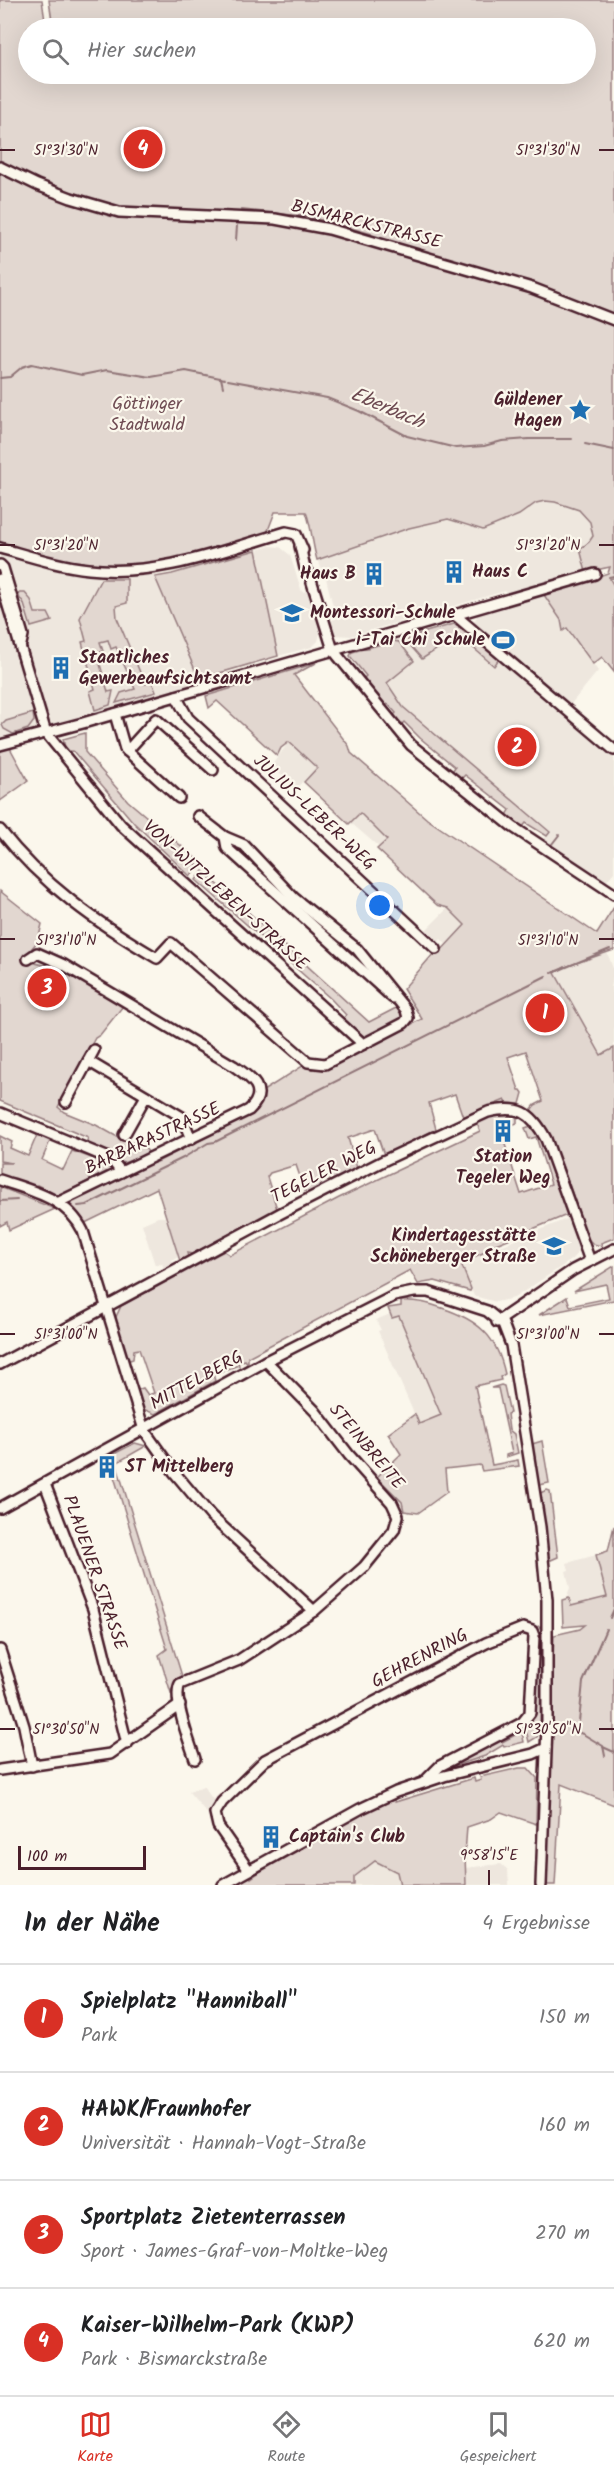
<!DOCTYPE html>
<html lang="de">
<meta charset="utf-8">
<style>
body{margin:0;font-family:Kalam,sans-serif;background:#f2f2f2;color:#202124}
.scale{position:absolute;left:18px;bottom:15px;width:128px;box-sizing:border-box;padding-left:6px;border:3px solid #4a1f2b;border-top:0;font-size:16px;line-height:21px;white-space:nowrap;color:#4a1f2b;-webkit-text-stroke:4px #fbf7ec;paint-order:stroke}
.you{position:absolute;left:380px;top:906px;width:21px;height:21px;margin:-15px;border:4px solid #fff;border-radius:50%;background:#1a73e8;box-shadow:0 0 0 9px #1a73e833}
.badge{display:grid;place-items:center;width:39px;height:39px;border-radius:50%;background:#d93025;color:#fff;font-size:20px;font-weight:700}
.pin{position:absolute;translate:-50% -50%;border:3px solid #fff;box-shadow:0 2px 6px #0006}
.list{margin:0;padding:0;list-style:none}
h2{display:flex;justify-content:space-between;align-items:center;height:78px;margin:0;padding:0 24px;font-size:26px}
h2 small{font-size:20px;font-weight:400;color:#757577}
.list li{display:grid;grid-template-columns:39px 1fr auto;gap:18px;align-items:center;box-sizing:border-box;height:108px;padding:0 24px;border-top:2px solid #e0e0e0}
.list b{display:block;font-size:22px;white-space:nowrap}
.list p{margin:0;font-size:20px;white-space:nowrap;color:#757577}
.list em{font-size:20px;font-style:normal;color:#757577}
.icon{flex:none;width:33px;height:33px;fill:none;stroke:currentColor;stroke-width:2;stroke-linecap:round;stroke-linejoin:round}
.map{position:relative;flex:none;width:614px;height:1885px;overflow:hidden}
.search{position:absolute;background:#fff;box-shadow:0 6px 24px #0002;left:18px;right:18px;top:18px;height:66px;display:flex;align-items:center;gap:15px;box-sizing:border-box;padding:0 21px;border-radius:33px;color:#757577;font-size:22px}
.sheet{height:510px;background:#fff}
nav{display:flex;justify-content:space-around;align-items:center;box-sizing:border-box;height:84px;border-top:2px solid #e0e0e0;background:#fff;font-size:16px;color:#757577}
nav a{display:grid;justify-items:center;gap:3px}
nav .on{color:#d93025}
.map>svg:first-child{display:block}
.built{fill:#eee7de}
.green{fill:#e2d7d0;stroke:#967b7e;stroke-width:1.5}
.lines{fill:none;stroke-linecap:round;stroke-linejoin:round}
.stream{stroke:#907477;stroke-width:2}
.minor-casing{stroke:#4a1f2b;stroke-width:14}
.minor{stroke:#fbf7ec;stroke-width:9}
.ticks{fill:none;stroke:#4a1f2b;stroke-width:2}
.labels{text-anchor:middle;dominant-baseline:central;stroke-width:4.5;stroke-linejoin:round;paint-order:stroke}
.street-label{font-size:18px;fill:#4a1f2b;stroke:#fbf7ec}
.poi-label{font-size:18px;font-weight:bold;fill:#4a1f2b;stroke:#fbf7ec;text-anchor:start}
.park-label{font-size:18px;fill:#704d54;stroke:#fbf7ec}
.water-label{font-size:20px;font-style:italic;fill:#6d4a51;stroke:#fbf7ec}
.ticks-label{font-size:15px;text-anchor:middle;fill:#4a1f2b;stroke:#fbf7ec;stroke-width:4.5;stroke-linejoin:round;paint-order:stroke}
</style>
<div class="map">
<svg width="614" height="1885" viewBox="0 0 614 1885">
<rect width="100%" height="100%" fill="#fbf7ec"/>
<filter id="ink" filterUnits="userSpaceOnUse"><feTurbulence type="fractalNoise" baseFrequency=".0167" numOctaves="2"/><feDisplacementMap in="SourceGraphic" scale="12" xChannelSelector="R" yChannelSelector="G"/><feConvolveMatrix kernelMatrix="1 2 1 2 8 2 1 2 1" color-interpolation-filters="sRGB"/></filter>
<g filter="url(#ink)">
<g class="built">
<path d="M545,501l10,1 24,8 11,12 3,14 17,31 -103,27 -2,-3 -154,45 -16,-1 -4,-14 5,-3 -11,-44 -8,-14 92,-32 39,-9 35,11 36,-15 17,-12z"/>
<path d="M3,544l81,20 20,2 48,-2 50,120 -202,54v-182z"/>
<path d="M270,546l10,1 10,8 12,37 5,-1 13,42 -2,8 -6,6 -34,9 -22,-106z"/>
<path d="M544,595l17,25 2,10 4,-3 31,44 -28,34 -96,-83 4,-8z"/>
<path d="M454,624l52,41 108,92v115l-9,11 -62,-42 3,-5 -21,-14 -105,-84 -32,-34 -4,3 -21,-28 3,-3 -16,-20 2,-4z"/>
<path d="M289,742l28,26 -21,20 -25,-22z"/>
<path d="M360,813l27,27 -7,8 -29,-25z"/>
<path d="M448,908l17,17 -19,19 -5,-5 -3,3 -12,-12z"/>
<path d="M607,952l7,19 -3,17 3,8v52l-13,7 -46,-82 9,-6z"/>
<path d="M158,1217h7l14,40 -7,3 2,5 -10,4 -2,-6 -7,2 -13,-41z"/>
<path d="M569,1218l10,27v6l-6,8 -59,39 -18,4 -22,-6 -13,-30 3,-5z"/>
<path d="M390,1314l2,4 7,-3 42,101 -22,9 -41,-94 3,-1 -5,-10z"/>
<path d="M596,1555l11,42 -36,9 -3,-13 2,-5 -4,-17 3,-1 -2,-7z"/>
<path d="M203,1786l11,15 -4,16 -21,-25z"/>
<path d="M375,1861l22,11 3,13h-46v-8z"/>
<path d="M501,1864l7,6 1,15h-43l-1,-17z"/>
</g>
<g class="green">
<path d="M0,0h42l4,28h-18v46h558v-46h-533l-4,-28h565v578l-4,1 4,7v86l-12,-15 -9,7 -26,-36 -4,3 -2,-11 -17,-25 64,-22 2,-6 -24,5 -6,-23 9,-7 4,-6 -3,-14 -11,-12 -24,-8 -10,-1 -9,2 -17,12 -36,15 -35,-11 -39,9 -92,32c-5,-17 -5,-32 -11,-48h-31l-8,21c-53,15 -107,36 -163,33 -35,-2 -70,-13 -104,-22z"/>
<path d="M256,550l22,106 -79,23 -44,-102 17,-3z"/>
<path d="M101,579h26v24l-11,3 1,12 28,66 7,-2 4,10 -40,11 5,-10 14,-4 -19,-42 -5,2 -3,-9 -8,2 3,9 -6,3 11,38 5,-1 -3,14 -15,5 -5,-19 5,-2 -13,-47 4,-1 -6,-23z"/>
<path d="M18,593h7l6,7 4,13h13l4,8 -21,6 -8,-26 -3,-2z"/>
<path d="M454,624l45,35 -5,7 -32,-28 -11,2 -29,19 -14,-16v-6z"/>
<path d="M393,641l6,1 15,19 -27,22 16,24 147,125 -3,4 -21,-13 -4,5 -16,-11 4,-7 -45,-35 -5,5 -9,-7 4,-6 -35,-29 -16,-16 -5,5 -8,-9 5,-5 -8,-9 -4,3 -21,-28 3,-3 -16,-20 2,-4z"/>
<path d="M316,663l-22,12 55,71 2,7 76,66 170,115 17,-27v43l-49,17 -10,6 46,82 13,-7v190l-13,5 1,3 -9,-2 -6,-6c-12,-33 -31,-106 -56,-128l4,-5 8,-4 -17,-50 -18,6 11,33h2l2,3 -3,11 -13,-1 -2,-3 -42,17 -8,-23 -26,9 7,26 -52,26 -9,-26 -27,9 9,30 -51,26 -10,-29 -26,8 -3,4 10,32 -85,45 -5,-1 1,4 -8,4 -23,-73 -72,35 -15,-19 2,-5 72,-35 13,-2 97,-49 7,-10 2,-12 41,-26 8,4h11l99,-50 -19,-30 31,-36 3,2 28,-30 -17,-17 -11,-3 -60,-56 10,-9 -27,-27 -11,11 -45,-42 13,-14 -28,-26 -8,6 -4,8 -60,-55 -8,7 -3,-12z"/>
<path d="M33,713l1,8 -6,8 -15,5 -9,-5 -2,-4 4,-4z"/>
<path d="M85,733v19l43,49 71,60 -3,3 3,2 -9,10 -56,-53 -61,-72 -7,1 -3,-13z"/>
<path d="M9,746l19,35 -28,20v-52z"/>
<path d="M203,871l166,151 29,-15 4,4v8l-36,19 -23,-19 3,-4 -15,-16 -135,-119z"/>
<path d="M0,891l42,33 -4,17 -13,15 10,7 28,7 60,36 -23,29 -5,3 -37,69 6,5 32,13 25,14 22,7 7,8 -27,9 -16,-10 -22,-7 3,-8 -88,-37z"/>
<path d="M504,1114l13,2v7l-17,6 21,65 30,-10 -15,-47 -7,2 -4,-11 6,-2 10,15 26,74 -76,31 1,3 -28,12 -2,5 9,23 -1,2 -35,-10 -17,3 -8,-14 -162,87v7l-3,-4 -7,3 1,2 -26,9 2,7 -60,33 -12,-5 -6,-19 6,-2 5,7 6,-2 -15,-44 -5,1 -1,9 -6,2 -12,-42 6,-13 103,-55 6,4 109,-57 141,-67 -4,-10z"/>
<path d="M37,1135l13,6 -8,19 21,10 9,-19 34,12 4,3v4l-51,26 -22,-11 -1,1 -36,-11v-12h12l-12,-2v-25l12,6 -2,6 18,8z"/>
<path d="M0,1187l55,22 -46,21 -2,-8 -7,4z"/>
<path d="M614,1266v34l-75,15 28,-18 3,9 39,-8 -3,-14 -32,7z"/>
<path d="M401,1301c15,-1 27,2 41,7 36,12 55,28 63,66l-5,3 1,3 -26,6 17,79 26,-5 1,6 -37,5 -2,-6 -35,4 2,23 -29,21 -14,-2 -2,-9 -25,-25 24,-23 -13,-20 27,-20 4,10 22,-9 -42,-99 -7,2 -4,-10 13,-2z"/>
<path d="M501,1385l3,1 6,27 -3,1 2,16 5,4 4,19 -12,4v-2l6,-2 -14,-65h-7z"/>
<path d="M542,1441l7,42 -10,2 -7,-41z"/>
<path d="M135,1443l11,3 -30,17 66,213 -6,3 -5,14 -12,-38 8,-6 -59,-192z"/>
<path d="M547,1490l3,1 8,66 -7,3 -2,-2 -9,-65z"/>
<path d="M614,1526v279l-53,-21 -6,101h-10l9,-250 26,-6 5,-4 -22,2 -1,-27 7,-2 2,8 36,-9 -11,-42 12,-4z"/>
<path d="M539,1626l2,3 -1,101 -3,7 -8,5 -4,-16 9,-11 -1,-86z"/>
<path d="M521,1728l3,14 -20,5 -1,-2 -18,11 -31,10 -1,-2 46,-25 3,3 17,-9z"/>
<path d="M519,1768h9l9,10 -1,46 -35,-12 -10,7 -24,8 -2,27 1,31h-66l-3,-13 -22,-11 -21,16v8h-120l16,-9 1,2 11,-8 -1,-2 88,-48 44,-21 2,3 79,-24 1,4 6,-2 -1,-3z"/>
</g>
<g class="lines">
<g class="stream">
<path d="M241,210l68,7 62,17"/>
<path d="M236,240l1,-14"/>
<path d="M0,378l10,-1 12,-10 10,-3 50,11 25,-5 44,7 35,-6 39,8"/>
<path d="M221,378l2,9"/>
<path d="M228,380l99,18 32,13 48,25 49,12 28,-2 18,-5 27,-2h43"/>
<path d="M585,444l29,6"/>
<path d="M609,577l5,-1"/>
<path d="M552,844l7,-9"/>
<path d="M552,973l58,-24"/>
<path d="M0,1201l17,-1"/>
<path d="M78,1206l9,-1 96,-47 25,-15 7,-1 331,-166"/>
<path d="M610,1618l4,-9"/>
<path d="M573,1731l10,3 20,12 2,10"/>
<path d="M578,1732l5,-50 23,-53"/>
<path d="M603,1747l11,5"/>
</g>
<g class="minor-casing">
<g id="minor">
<path d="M0,167l37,18 34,13 48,14 156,7 54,10 203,59 82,32"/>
<path d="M300,546l5,22 4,5 24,77 78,95 102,82 101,67"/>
<path d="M0,548c29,8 59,18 89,21 68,8 133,-18 197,-37l10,2 7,16"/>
<path d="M0,565l3,3 20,67 -2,9"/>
<path d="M0,579l46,154 75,92 242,219"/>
<path d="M455,615l159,135"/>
<path d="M176,696l12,22 248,231"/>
<path d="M115,714l10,35 54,49"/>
<path d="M0,745l83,-22 512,-149"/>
<path d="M127,751l29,-32 57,51"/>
<path d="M0,830c43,55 97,93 157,128l14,-15 137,119 17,2 79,-41 4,-5 -2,-8 -49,-61 -63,-51 -50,-53 -19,-8 -27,-21"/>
<path d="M225,837l2,11 166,150"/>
<path d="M28,959l9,-6 27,12 170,101c16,11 36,24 15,44l-190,92"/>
<path d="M88,1061l94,56 9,22"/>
<path d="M66,1102l28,-52"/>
<path d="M0,1113l111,46 10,13"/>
<path d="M124,1135l22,-39"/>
<path d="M0,1180c32,11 67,18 83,51l61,199 30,42 37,44 103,95 50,-44 30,-37 4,-14 -6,-13 -43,-48 -34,-44 -49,-50"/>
<path d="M497,1322l76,-52 41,-21"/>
<path d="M0,1364l281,-151 104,-53 103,-48c31,-7 43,-1 58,27l44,122"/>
<path d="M45,1484l48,125 34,135"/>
<path d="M0,1508l266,-147 128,-65 20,-4h14l59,19 16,13 8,21 29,182 7,73v125l-6,160"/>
<path d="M0,1650l24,76 8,40"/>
<path d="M195,1759c-5,-16 -23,-61 -15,-75l59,-24 75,-49"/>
<path d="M0,1770l110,-16 70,-49"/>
<path d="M248,1869l-30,-43 -3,-13 7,-11 43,-42 221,-117 37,-15 9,3 2,5 -4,77 -8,10 -82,43 -15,15"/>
<path d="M223,1885l137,-76 36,-17 48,-16 89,-22 13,-6"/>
</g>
</g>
<use href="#minor" class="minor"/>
</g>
</g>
<path class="ticks" d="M0,150h15M599,150h15M0,545h15M599,545h15M0,939h15M599,939h15M0,1334h15M599,1334h15M0,1729h15M599,1729h15M489,1870v15"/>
<defs>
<g id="sight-bare" transform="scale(1.8)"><path d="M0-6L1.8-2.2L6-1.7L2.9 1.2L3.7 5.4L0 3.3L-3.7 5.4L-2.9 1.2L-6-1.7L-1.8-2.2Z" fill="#1f6fb2" stroke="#fbf7ec" stroke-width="2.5" paint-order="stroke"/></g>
<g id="building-bare" transform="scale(1.8)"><path d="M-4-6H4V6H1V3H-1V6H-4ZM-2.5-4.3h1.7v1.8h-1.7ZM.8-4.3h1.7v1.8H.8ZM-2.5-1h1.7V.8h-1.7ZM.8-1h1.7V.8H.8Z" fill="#1f6fb2" stroke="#fbf7ec" stroke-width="2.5" paint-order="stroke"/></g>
<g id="school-bare" transform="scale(1.8)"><path d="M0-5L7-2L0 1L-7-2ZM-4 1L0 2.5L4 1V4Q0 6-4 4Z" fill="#1f6fb2" stroke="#fbf7ec" stroke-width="2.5" paint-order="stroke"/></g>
<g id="stadium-bare" transform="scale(1.8)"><path d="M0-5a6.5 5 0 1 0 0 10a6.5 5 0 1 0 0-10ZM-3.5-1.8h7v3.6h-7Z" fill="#1f6fb2" stroke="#fbf7ec" stroke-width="2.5" paint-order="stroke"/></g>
</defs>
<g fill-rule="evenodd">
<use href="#sight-bare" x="580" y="410"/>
<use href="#building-bare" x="454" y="572"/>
<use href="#building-bare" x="374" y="574"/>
<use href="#school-bare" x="292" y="613"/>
<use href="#stadium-bare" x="503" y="640"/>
<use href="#building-bare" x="61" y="668"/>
<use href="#building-bare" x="503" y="1131"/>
<use href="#school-bare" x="554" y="1246"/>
<use href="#building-bare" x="107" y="1467"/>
<use href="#building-bare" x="271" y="1837"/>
</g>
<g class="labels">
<g class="street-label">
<text transform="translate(366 225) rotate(14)">BISMARCKSTRASSE</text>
<text transform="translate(314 813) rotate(43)">JULIUS-LEBER-WEG</text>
<text transform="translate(225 896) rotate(42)">VON-WITZLEBEN-STRASSE</text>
<text transform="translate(153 1139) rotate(-25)">BARBARASTRASSE</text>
<text transform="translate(324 1173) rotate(-27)">TEGELER WEG</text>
<text transform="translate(197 1381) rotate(-29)">MITTELBERG</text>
<text transform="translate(366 1447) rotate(50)">STEINBREITE</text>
<text transform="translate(94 1573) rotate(71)">PLAUENER STRASSE</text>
<text transform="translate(420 1659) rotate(-28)">GEHRENRING</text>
</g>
<g class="poi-label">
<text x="562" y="400" text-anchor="end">Güldener<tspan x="562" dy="21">Hagen</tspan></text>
<text x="472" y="572">Haus C</text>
<text x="356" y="574" text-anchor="end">Haus B</text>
<text x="310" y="613">Montessori-Schule</text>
<text x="485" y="640" text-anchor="end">i-Tai Chi Schule</text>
<text x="79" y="658">Staatliches<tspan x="79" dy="21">Gewerbeaufsichtsamt</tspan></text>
<text x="503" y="1157" text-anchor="middle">Station<tspan x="503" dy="21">Tegeler Weg</tspan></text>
<text x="536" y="1236" text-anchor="end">Kindertagesstätte<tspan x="536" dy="21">Schöneberger Straße</tspan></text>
<text x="125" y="1467">ST Mittelberg</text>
<text x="289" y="1837">Captain's Club</text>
</g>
<g class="park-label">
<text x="147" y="404">Göttinger<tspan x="147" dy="21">Stadtwald</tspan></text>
</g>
<g class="water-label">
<text transform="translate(387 409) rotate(23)">Eberbach</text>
</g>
</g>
<g class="ticks-label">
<text x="66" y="155">51°31'30"N</text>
<text x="548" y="155">51°31'30"N</text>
<text x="66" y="550">51°31'20"N</text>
<text x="548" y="550">51°31'20"N</text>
<text x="66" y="945">51°31'10"N</text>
<text x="548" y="945">51°31'10"N</text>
<text x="66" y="1339">51°31'00"N</text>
<text x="548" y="1339">51°31'00"N</text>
<text x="66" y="1734">51°30'50"N</text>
<text x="548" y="1734">51°30'50"N</text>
<text x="489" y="1860">9°58'15"E</text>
</g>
</svg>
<div class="scale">100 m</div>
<div class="you"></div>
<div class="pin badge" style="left:545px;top:1013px">1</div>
<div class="pin badge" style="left:517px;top:747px">2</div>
<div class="pin badge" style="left:47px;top:988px">3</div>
<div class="pin badge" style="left:143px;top:149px">4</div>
<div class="search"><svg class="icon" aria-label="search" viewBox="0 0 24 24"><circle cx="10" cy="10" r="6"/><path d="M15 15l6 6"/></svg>Hier suchen</div>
</div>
<section class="sheet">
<h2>In der Nähe<small>4 Ergebnisse</small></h2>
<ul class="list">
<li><span class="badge">1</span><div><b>Spielplatz &quot;Hanniball&quot;</b><p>Park</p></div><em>150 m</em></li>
<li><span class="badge">2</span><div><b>HAWK/Fraunhofer</b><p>Universität · Hannah-Vogt-Straße</p></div><em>160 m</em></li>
<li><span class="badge">3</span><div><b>Sportplatz Zietenterrassen</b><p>Sport · James-Graf-von-Moltke-Weg</p></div><em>270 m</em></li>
<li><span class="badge">4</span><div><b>Kaiser-Wilhelm-Park (KWP)</b><p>Park · Bismarckstraße</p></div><em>620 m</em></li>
</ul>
</section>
<nav>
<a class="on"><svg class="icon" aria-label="map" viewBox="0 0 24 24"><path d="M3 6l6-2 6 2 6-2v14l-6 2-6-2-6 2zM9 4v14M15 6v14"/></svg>Karte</a>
<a><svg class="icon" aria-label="directions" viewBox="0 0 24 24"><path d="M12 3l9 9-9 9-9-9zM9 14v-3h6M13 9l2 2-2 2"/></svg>Route</a>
<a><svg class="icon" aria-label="saved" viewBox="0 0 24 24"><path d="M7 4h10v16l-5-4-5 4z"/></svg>Gespeichert</a>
</nav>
